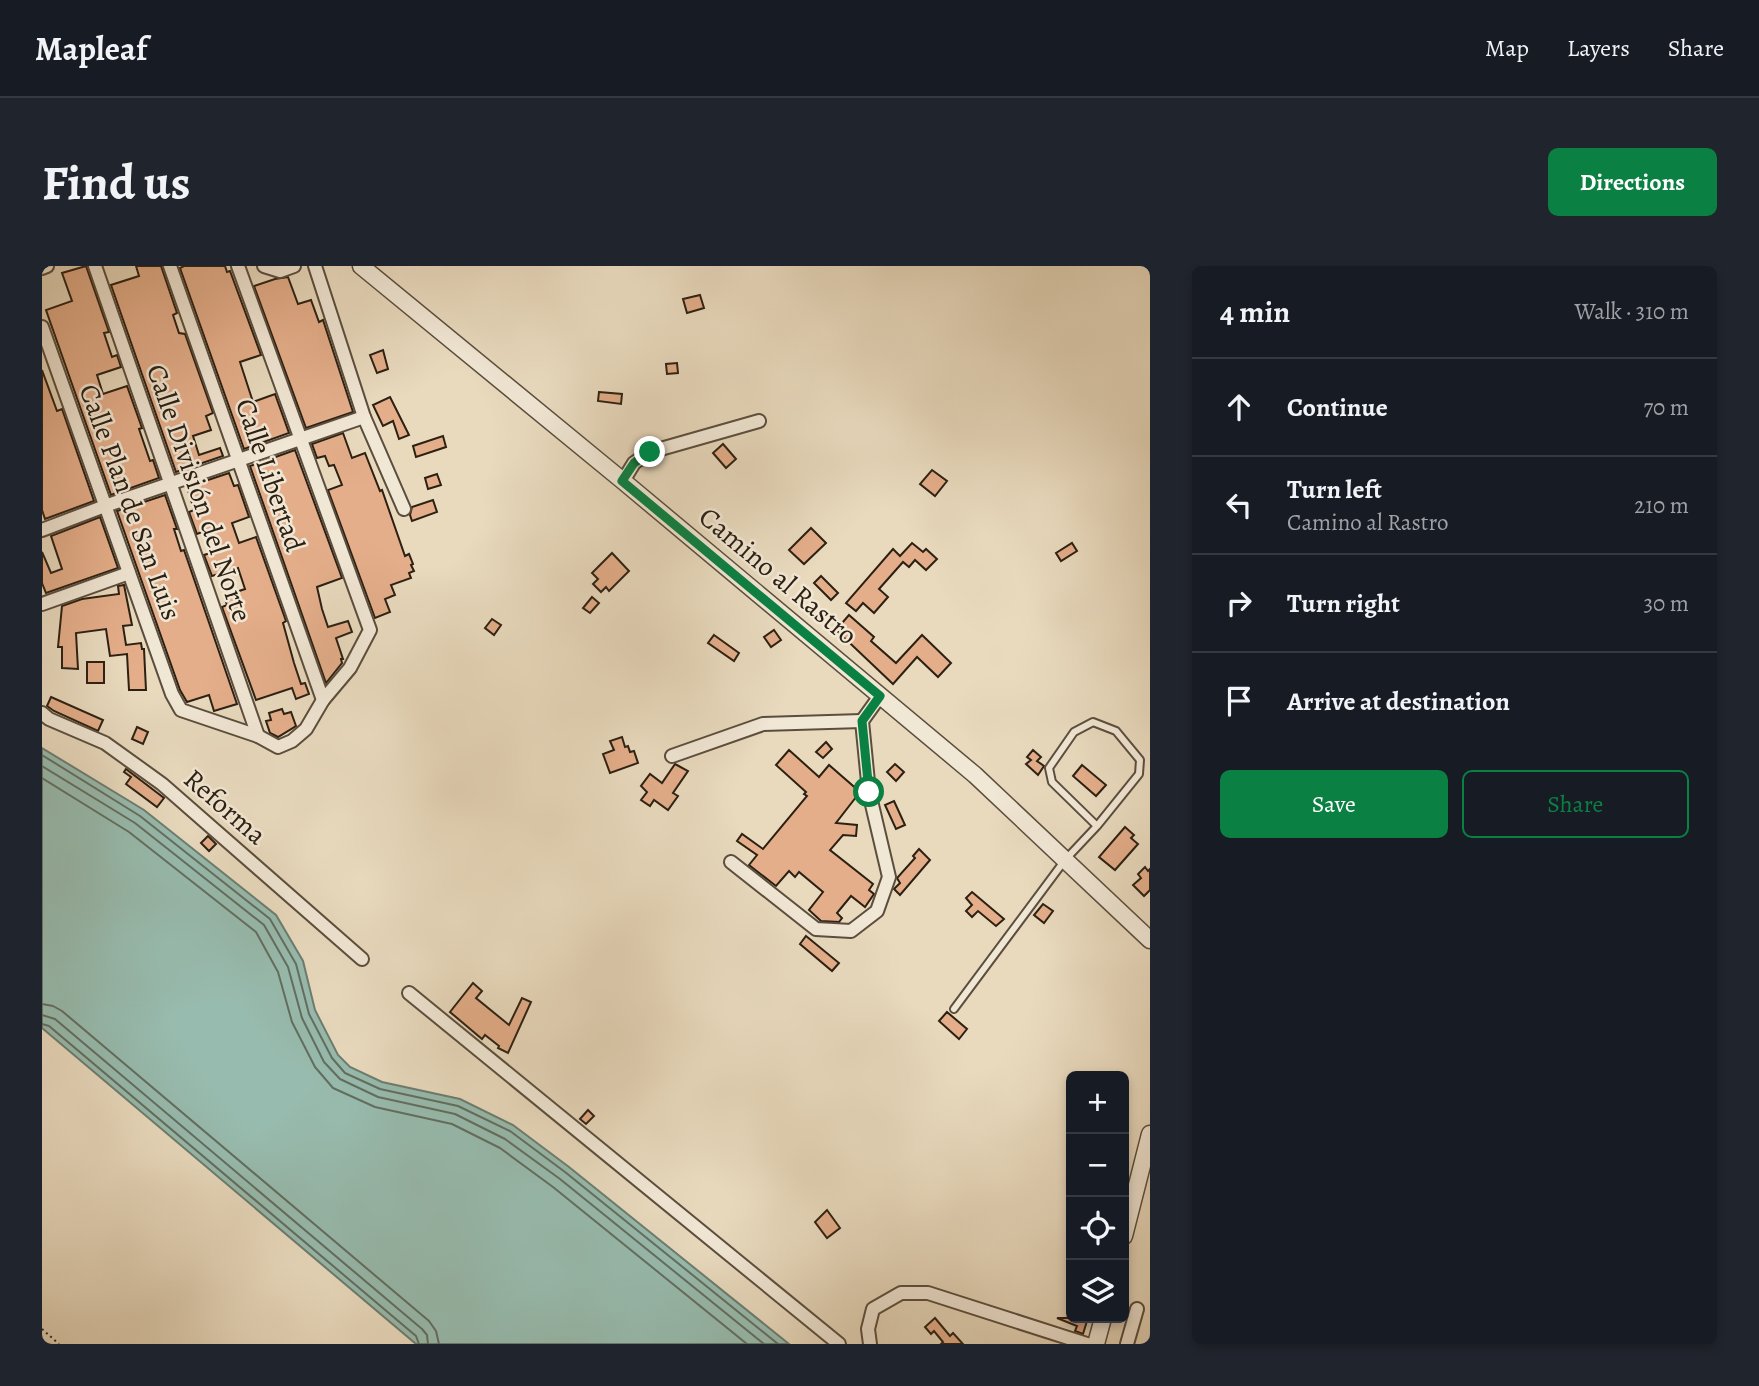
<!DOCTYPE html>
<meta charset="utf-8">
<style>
body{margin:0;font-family:Alegreya,serif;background:#20242c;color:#f1f3f6}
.controls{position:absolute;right:21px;bottom:21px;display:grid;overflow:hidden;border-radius:10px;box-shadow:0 4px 10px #0003}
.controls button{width:63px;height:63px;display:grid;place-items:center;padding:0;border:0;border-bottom:2px solid #363941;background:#171b24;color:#f1f3f6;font:35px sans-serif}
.stop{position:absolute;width:21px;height:21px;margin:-16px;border:5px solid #0b8043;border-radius:50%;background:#fff}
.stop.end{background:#0b8043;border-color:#fff;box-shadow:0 2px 7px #0008}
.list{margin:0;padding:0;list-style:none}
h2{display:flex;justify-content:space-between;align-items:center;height:91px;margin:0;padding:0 28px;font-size:30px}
h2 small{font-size:23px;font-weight:400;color:#9ea1a6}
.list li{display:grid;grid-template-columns:46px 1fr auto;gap:21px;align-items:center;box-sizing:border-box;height:98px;padding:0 28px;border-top:2px solid #363941}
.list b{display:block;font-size:26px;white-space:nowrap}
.list p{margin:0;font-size:23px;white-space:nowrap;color:#9ea1a6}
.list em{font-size:23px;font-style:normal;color:#9ea1a6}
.actions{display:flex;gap:14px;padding:21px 28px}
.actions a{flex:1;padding:16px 0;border:2px solid #0b8043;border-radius:10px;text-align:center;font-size:24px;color:#0b8043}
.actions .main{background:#0b8043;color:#fff}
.icon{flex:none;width:38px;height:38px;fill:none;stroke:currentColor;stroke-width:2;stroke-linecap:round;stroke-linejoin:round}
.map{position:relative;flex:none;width:1108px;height:1078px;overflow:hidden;border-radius:10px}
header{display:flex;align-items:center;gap:42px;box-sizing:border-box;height:98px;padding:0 35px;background:#171b24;border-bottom:2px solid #363941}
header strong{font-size:33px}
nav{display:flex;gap:38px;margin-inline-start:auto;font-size:24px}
.intro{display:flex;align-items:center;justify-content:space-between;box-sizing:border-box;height:168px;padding:0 42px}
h1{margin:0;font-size:49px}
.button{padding:18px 32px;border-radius:10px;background:#0b8043;color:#fff;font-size:24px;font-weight:700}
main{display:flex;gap:42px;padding:0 42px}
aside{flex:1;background:#171b24;border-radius:10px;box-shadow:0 4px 10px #0003}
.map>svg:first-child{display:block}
.water{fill:#97bbae;stroke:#6c7d70;stroke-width:2}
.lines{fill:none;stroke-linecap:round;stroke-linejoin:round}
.shore{stroke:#626e60;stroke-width:2}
.building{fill:#e4ae8a;stroke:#2c2013;stroke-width:2}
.service-casing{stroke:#5b4e3e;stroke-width:10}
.minor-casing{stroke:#5b4e3e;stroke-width:16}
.tertiary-casing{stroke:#5b4e3e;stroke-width:19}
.path{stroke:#2c2013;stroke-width:2;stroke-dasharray:2 3.5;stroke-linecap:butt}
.service{stroke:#f1e7d5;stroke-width:6}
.minor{stroke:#f1e7d5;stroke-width:12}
.tertiary{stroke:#f1e7d5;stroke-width:16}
.route{stroke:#0b8043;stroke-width:9}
.labels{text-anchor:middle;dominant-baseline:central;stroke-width:5;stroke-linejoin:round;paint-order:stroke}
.street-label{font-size:28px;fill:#2c2013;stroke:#f1e7d5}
</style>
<header>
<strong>Mapleaf</strong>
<nav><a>Map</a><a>Layers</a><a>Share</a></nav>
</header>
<div class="intro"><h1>Find us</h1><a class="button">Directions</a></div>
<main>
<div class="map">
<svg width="1108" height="1078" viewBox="0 0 1108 1078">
<rect width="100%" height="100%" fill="#e9dabe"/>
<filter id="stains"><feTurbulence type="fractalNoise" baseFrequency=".00286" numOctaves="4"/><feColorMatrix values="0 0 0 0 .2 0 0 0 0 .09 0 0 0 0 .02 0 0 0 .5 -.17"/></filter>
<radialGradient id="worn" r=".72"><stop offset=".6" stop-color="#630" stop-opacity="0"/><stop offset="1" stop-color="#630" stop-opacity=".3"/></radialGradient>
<path class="water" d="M0,482l102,62 132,105 27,46 12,49 23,45 12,12 32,15 78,17 53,26 56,42 220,177h-373l-374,-316z"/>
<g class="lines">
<g class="shore">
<path d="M0,489l98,61 130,103 26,45 13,50 23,44 13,15 35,16 78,17 52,25 55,41 213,172"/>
<path d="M0,500l93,57 129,102 24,42 14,51 22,44 16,17 38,18 77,17 50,25 55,40 204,165"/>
<path d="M0,512l87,54 127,100 22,40 14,50 23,45 18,21 42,19 77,17 48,24 53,39 194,157"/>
<path d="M0,738l11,2 9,5 367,310 7,10 3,13"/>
<path d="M0,749l13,4 367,310 5,6 1,9"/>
<path d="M0,758l7,2 367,310 3,8"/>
</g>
</g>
<g class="building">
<path d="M44,0l23,66 -5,1 8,24 5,-2 4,12 -24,8 6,19 24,-8 15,42 -3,1 11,32 3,-1 6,18 -48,17 -65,-185 26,-9 -10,-28z"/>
<path d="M94,0h25l16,47 -4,2 6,18 6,1 28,79 -7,3 5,14 -18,6 6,19 21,-7 3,8 -47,16 -65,-187 28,-9z"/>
<path d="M142,0h41l2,6 3,-1 31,84 -21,7 13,40 22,-8 14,39 -45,16 -64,-181z"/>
<path d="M246,11l10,27 13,-4 8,22 4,-2 30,92 -47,16 -52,-142 21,-7z"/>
<path d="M658,29l4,13 -17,5 -4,-14z"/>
<path d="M341,84l5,19 -11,4 -7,-18z"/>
<path d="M635,97l1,10 -11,1 -1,-10z"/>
<path d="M0,104l15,41 5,-2 32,92 -49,18 -3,-9z"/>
<path d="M557,126l23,2 -1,10 -23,-3z"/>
<path d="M348,131l19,38 -10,4 -6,-18 -10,5 -10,-21z"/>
<path d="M301,167l9,25 13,-5 15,38 2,-1 23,66 4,-2 4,10 -2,1 3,6 -5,2 2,5 -20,7 4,10 -10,4 5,13 -15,6 -47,-128 14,-5 -8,-20 -5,1 -4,-10 -8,2 -5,-14z"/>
<path d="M401,170l3,11 -30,10 -3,-11z"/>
<path d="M681,178l13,15 -10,9 -13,-15z"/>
<path d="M253,184l47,128 -25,9 5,22 6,18 20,-6 4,11 -16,6 7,21h-2l1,4 -16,20 -76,-217z"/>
<path d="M890,204l15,11 -12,15 -15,-12z"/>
<path d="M187,207l5,13 4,-1 11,32 -17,6 7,20 17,-6 30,84 -3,2 11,40 7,21 4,-1 4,11 -13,5 -4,-11 -36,12 -34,-93 5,-2 -3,-9 21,-7 -7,-21 -26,8 -8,-21 13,-4 -7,-22 -13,5 -8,-22 5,-2 -7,-23z"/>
<path d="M395,208l4,11 -13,4 -3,-11z"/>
<path d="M123,229l12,34h-3l7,22 3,-1 53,154 -23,7 -5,-16 -22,7 -7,-12 -63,-179z"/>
<path d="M391,234l4,12 -25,9 -2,-6 2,-8z"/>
<path d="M58,251l18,51 -72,25 -4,-10v-31l9,21 11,-4 -11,-33z"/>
<path d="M769,262l15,15 -22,21 -15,-14z"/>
<path d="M870,277l11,9 3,-3 11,10 -11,11 -11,-10 -6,7 -6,-5 -24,27 9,8 -14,16 -11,-10 -7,8 -10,-8 47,-54 7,7z"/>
<path d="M1030,277l5,8 -16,10 -5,-8z"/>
<path d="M570,287l17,18 -20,20 -3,-4 -5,5 -8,-8 5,-5 -6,-6z"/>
<path d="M779,310l17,17 -7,7 -17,-17z"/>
<path d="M82,319l8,40 -9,1 3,19 15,-2 1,6h2l2,41h-17l-2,-36 -17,2 -4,-27 -30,4 2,36 -16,-1v-21h-4l4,-41 20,-7 37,-5 -1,-8z"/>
<path d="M550,331l7,6 -9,10 -7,-5z"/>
<path d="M807,349l25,22 -3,4 25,22 26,-28 29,28 -13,14 -21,-20 -24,27 -57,-54z"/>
<path d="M450,353l9,6 -7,10 -9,-7z"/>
<path d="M732,364l7,10 -10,7 -7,-10z"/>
<path d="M672,369l25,18 -5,8 -26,-18z"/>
<rect x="45" y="396" width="17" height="21"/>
<path d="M9,431l52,23 -5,11 -44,-20 -7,-5z"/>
<path d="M240,443l2,5 7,-2 5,14 -18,11 -8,-4 -4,-12 5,-1 -2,-7z"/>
<path d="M95,461l11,5 -5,12 -11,-5z"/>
<path d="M580,471l3,10 3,-1 2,6 4,-1 4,12 -28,10 -7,-19 11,-4 -4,-9z"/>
<path d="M784,476l6,7 -9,9 -7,-6z"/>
<path d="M747,484l30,27 10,-12 31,27 -24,31 21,2 -1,11 -13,-1 -13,15 43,34 -4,6 5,4 -9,13 -14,-11 -14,17 5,5 -3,4 -18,-1 -12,-11 14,-18 -24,-20 -4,5 -6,-6 -13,15 -27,-21 8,-10 -20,-14 5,-7 21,15 44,-53 -3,-2 2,-2 -30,-27z"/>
<path d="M991,484l8,7 -4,4 7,5 -6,9 -12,-11 5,-4 -4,-3z"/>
<path d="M633,498l13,7 -15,22 5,3 -10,14 -14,-10 -4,6 -9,-6 6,-8 -6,-6 9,-12 12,9z"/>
<path d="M853,498l9,8 -8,9 -9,-9z"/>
<path d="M1040,499l24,20 -10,11 -23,-20z"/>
<path d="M84,503l38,29 -7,9 -31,-23 5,-7 -7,-5z"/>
<path d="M852,535l11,24 -9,4 -11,-24z"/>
<path d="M1083,561l9,8 -3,3 7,6 -23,26 -16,-13z"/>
<path d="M166,570l8,8 -7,7 -8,-8z"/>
<path d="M877,583l11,11 -30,35 -6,-6 6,-6 -3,-5 18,-20 -2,-2z"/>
<path d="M1103,601l3,4 2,-2v21l-6,6 -11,-11 8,-7 -3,-4z"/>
<path d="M930,626l32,27 -8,7 -18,-15 -6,6 -6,-6 6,-6 -6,-7z"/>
<path d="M1001,638l10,7 -9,12 -10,-8z"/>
<path d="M764,670l33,27 -7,8 -32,-27z"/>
<path d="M431,717l9,8 -6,7 33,27 13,-27 9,4 -23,51 -10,-5 1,-2 -14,-11 -3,4 -32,-27z"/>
<path d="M905,746l20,17 -8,10 -20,-18z"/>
<path d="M546,844l6,6 -8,8 -6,-5z"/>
<path d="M785,944l13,18 -13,10 -12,-16z"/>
<path d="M893,1052l15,18 3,-3 10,11h-22l2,-2 -9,-11 -3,3 -6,-7z"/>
<path d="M1015,1052h21l9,3 -4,13 -8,-3 2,-5z"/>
</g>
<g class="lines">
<g class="service-casing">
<path id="service" d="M912,743l111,-149 32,-34 42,-52 1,-14 -24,-29 -23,-9 -19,10 -25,36 3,14 45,44"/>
</g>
<g class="minor-casing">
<g id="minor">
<path d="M53,0l163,470"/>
<path d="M128,0l153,434"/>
<path d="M222,0l16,5 14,-5"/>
<path d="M273,0l49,151 40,92"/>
<path d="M0,2l5,-2"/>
<path d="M0,61l130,367 9,16 77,26 20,11 14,-6 14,-12 17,-29 27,-32 20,-38 -132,-364"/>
<path d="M581,215l11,-18 16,-11 109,-31"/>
<path d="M0,264l63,-24 259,-89"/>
<path d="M0,338l87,-31"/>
<path d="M0,447l7,6 56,24 57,41 200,175"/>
<path d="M630,490l91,-32 99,-3"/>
<path d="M689,596l85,67 35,2 26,-20 12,-34 -20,-85 -7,-71 18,-25"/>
<path d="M367,727l430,351"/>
<path d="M828,1078l-2,-15 5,-20 28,-16h27l159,51"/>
<path d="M1085,1078l10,-35"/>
</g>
</g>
<g class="tertiary-casing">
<g id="tertiary">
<path d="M319,0l262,215 352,294 175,165"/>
<path d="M1082,970l26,-102"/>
<path d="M1054,1078l7,-26"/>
</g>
</g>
<path class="path" d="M0,1063l17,15"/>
<use href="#service" class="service"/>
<use href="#minor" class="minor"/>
<use href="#tertiary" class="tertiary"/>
</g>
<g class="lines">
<path class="route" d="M608,186l-16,11 -12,18 258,215 -18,25 7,71"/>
</g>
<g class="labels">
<g class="street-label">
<text transform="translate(228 209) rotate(71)">Calle Libertad</text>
<text transform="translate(157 227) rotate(71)">Calle División del Norte</text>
<text transform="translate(88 236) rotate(70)">Calle Plan de San Luis</text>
<text transform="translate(736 310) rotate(40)">Camino al Rastro</text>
<text transform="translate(183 541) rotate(41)">Reforma</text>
</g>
</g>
<rect width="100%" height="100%" filter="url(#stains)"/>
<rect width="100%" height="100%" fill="url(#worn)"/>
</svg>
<div class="controls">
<button>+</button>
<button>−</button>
<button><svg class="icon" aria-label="locate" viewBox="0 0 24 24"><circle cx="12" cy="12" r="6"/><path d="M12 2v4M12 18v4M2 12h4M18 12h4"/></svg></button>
<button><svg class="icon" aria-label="layers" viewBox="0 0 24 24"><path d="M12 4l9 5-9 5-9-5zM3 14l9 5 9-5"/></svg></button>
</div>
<div class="stop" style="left:827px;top:526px"></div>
<div class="stop end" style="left:608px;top:186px"></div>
</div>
<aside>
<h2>4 min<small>Walk · 310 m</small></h2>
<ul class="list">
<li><svg class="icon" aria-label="ahead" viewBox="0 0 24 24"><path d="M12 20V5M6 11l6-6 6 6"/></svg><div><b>Continue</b></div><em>70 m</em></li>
<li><svg class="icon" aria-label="left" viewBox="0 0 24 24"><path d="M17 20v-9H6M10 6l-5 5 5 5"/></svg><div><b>Turn left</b><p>Camino al Rastro</p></div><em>210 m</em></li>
<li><svg class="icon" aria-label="right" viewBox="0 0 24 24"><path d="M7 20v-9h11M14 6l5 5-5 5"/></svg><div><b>Turn right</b></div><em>30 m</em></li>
<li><svg class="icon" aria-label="arrive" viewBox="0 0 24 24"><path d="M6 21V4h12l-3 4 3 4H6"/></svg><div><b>Arrive at destination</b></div></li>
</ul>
<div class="actions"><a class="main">Save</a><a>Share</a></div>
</aside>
</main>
